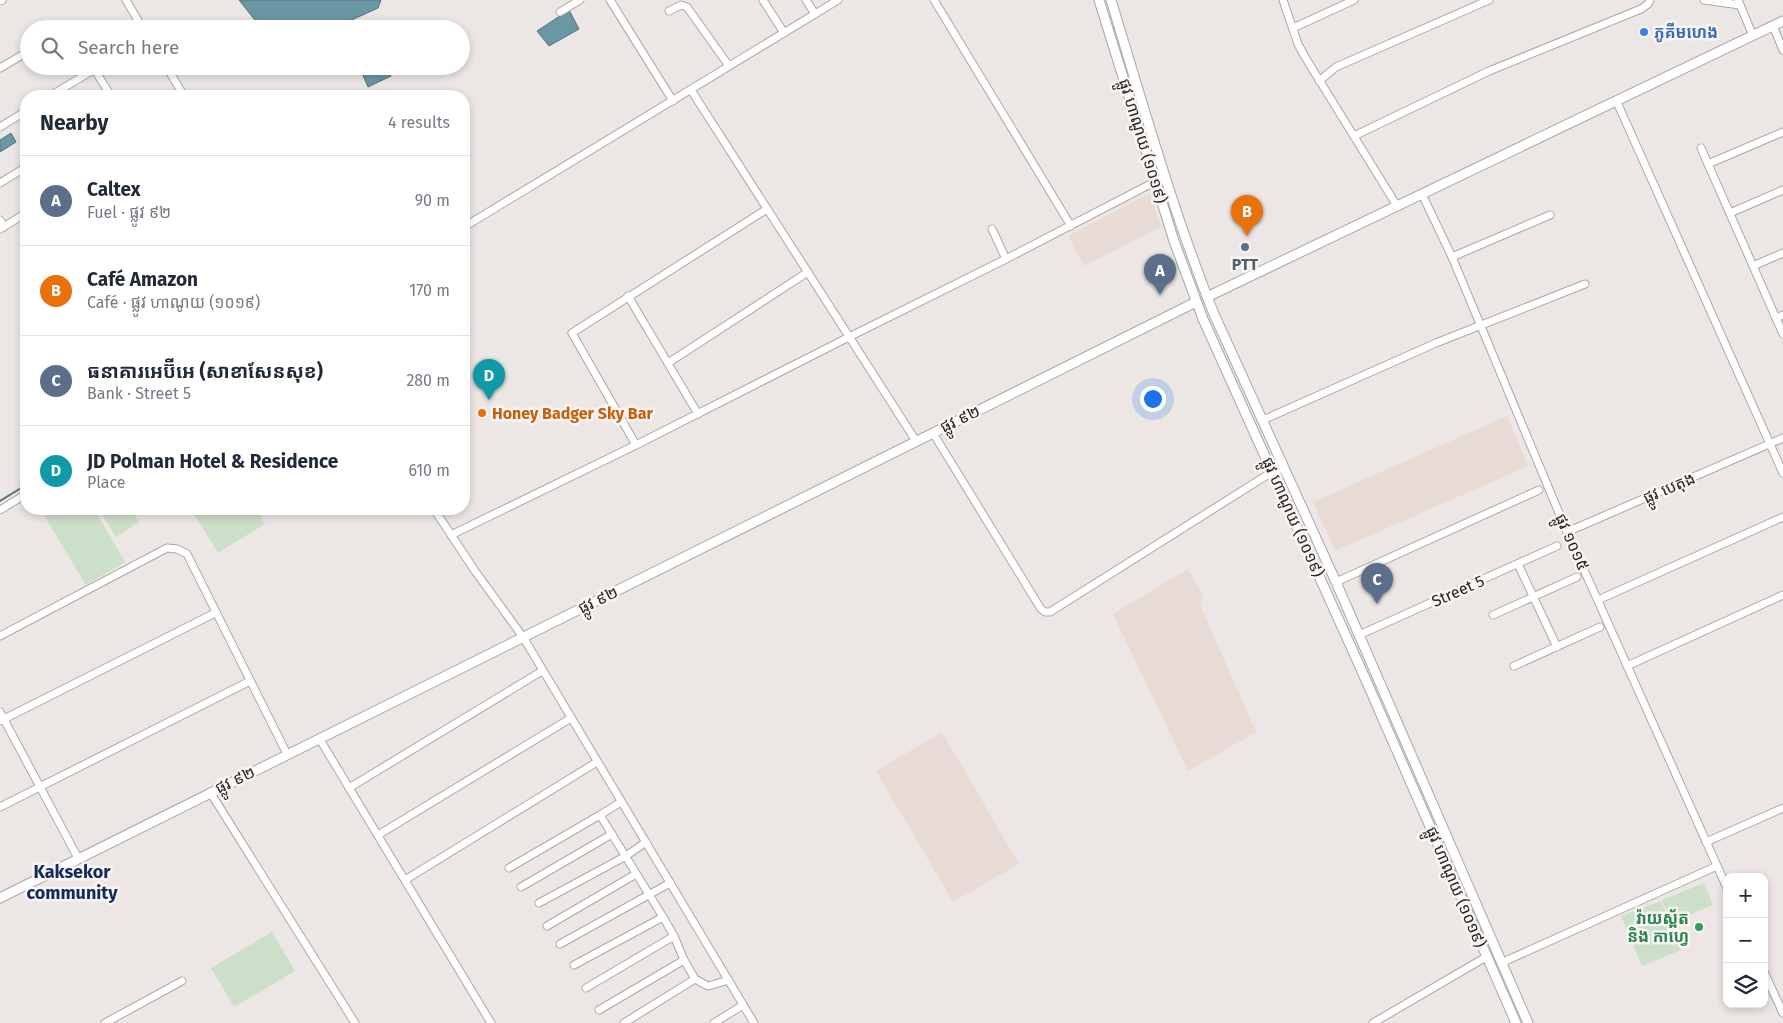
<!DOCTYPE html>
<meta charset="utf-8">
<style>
body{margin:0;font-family:"Fira Sans","Noto Sans Khmer",sans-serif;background:#f6f6f7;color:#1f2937}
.controls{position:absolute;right:15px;bottom:15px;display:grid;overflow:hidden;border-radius:10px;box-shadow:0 2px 8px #0003}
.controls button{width:45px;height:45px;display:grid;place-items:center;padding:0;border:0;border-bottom:1px solid #e0e1e3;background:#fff;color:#1f2937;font:25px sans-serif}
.you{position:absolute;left:1152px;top:398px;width:18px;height:18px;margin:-12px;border:4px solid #fff;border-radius:50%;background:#1a73e8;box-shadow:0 0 0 8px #1a73e833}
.badge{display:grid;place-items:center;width:32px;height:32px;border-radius:50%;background:#b45309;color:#fff;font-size:16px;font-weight:700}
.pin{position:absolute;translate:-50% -41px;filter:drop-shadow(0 1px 2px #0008)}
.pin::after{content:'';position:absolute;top:26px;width:18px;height:15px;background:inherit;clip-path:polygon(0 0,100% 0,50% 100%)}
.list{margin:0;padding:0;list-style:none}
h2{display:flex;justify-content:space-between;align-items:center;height:65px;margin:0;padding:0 20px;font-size:21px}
h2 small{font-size:16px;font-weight:400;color:#747a83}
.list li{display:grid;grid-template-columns:32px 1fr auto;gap:15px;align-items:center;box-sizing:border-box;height:90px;padding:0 20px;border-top:1px solid #e0e1e3}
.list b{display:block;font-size:19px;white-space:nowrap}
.list p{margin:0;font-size:16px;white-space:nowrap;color:#747a83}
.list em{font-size:16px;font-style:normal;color:#747a83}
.icon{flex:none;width:28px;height:28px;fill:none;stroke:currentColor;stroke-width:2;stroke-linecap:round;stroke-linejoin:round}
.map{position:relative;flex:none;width:1783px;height:1023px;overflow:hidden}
.search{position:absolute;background:#fff;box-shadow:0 2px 8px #0003;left:20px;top:20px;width:450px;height:55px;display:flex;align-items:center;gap:12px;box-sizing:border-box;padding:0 18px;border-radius:28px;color:#747a83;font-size:19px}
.panel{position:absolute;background:#fff;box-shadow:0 2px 8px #0003;left:20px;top:90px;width:450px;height:425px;border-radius:20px}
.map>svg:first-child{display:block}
.built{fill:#e7dbd4}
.green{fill:#ccdfc8}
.water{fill:#6a97a4;stroke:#56747d}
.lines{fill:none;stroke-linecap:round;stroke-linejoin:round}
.stream{stroke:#56747d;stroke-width:2}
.minor-casing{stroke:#aca7a4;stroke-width:9}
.major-casing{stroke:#aca7a4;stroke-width:11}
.minor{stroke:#fff;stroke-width:7}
.major{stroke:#fff;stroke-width:9}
.shop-dot{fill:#3f7fe0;stroke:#faf5f2;stroke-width:2}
.service-dot{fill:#5c6f8a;stroke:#faf5f2;stroke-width:2}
.food-dot{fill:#e8710a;stroke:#faf5f2;stroke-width:2}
.leisure-dot{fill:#2e9e5b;stroke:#faf5f2;stroke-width:2}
.labels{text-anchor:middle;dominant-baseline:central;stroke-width:5;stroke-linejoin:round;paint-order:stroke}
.shop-label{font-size:16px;font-weight:bold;fill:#366cbe;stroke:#faf5f2;text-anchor:start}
.street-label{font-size:16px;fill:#262423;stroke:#faf5f2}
.service-label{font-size:16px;font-weight:bold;fill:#4e5e75;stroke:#faf5f2}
.food-label{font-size:16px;font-weight:bold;fill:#c56008;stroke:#faf5f2;text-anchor:start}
.leisure-label{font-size:16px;font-weight:bold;fill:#27864d;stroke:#faf5f2;text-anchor:end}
.neighbourhood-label{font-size:18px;font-weight:bold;fill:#0e2a5e;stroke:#faf5f2}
</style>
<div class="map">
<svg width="1783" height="1023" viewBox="0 0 1783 1023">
<rect width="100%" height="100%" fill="#ece7e5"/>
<g class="built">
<path d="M1150,193l11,34 -77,39 -16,-30z"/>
<path d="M1507,416l21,50 -193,85 -22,-49z"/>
<path d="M1188,569l15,27 -3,9 56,127 -68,39 -75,-157z"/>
<path d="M942,732l77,132 -66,38 -77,-131z"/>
</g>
<g class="green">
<path d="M43,509h51l31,53 -39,23 -45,-75z"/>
<path d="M99,509h31l9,13 -23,15z"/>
<path d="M191,509h65l9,15 -47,29z"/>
<path d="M1704,883l9,22 -42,17 -9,-22z"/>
<path d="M1661,901l20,49 -39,16 -21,-50z"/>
<path d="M272,932l23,39 -61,36 -23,-39z"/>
</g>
<g class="water">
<path d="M239,0h142l-3,8 -46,21h-70z"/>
<path d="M569,10l10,19 -30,17 -12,-15z"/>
<path d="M359,66h28l4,10 -23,11z"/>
<path d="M11,133l5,9 -16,10v-12z"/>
</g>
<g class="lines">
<path class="stream" d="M0,501l26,-16"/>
<g class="minor-casing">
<g id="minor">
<path d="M126,0l17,29"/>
<path d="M610,0l63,101"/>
<path d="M763,0l21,33"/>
<path d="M806,0l9,14"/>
<path d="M934,0l137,226"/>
<path d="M1283,0l15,44 7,13 92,149"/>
<path d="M1704,0l36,5"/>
<path d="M1738,0l15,36"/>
<path d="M0,1l2,-1"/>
<path d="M669,11l12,-6 6,2 42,59"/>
<path d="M560,12l20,-12"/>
<path d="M1773,26l10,24"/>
<path d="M1293,28l61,-28"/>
<path d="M65,29l4,-3 1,3"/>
<path d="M166,66l18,30"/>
<path d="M93,67l18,29"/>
<path d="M0,68l29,-17"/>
<path d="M1319,81l17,-14 153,-67"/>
<path d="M691,90l225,351"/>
<path d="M50,96l45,-27"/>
<path d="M1616,100l167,373"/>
<path d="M0,127l26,-16"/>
<path d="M1354,136l135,-65 152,-62 7,-5 2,-4"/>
<path d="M1701,148l82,186"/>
<path d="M1708,164l75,-32"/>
<path d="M0,183l26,-16"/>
<path d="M1422,194l30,63 115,275 160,356"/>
<path d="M1730,213l53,-23"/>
<path d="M0,220l4,7"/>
<path d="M464,227l374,-227"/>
<path d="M0,229l26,-16"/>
<path d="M992,229l14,30"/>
<path d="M1452,257l98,-42"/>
<path d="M1753,266l30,-13"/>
<path d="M628,296l70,118"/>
<path d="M1776,318l7,-3"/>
<path d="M668,363l140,-91"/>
<path d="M1263,420l173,-77 149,-59"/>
<path d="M933,433l108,176 4,3h5l214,-135 20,-10"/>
<path d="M636,445l-64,-112 195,-124"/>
<path d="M434,509l41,62 48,66 231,386"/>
<path d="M0,510l26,-16"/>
<path d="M1567,532l216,-94"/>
<path d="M451,535l185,-90 213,-108 157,-78 160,-83"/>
<path d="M1518,564l39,83"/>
<path d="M1336,582l203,-92"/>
<path d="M1598,600l185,-83"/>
<path d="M1493,615l84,-38"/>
<path d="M1359,635l198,-89"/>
<path d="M0,636l167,-88 10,1 10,5 100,200"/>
<path d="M1514,666l86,-39"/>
<path d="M1627,666l156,-71"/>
<path d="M0,712l78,146"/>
<path d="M0,721l215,-108"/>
<path d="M319,738l172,285"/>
<path d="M349,788l193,-117"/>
<path d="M210,792l145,231"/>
<path d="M0,807l250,-126"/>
<path d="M600,815l21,-13"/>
<path d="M378,835l193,-117"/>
<path d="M1706,842l77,-34"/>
<path d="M509,868l91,-53 63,102 11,19 10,24 11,19 13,7 21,-6"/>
<path d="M405,880l192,-118"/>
<path d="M521,887l91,-53"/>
<path d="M539,903l87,-47 20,-14"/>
<path d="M547,926l89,-52"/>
<path d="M560,944l110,-61"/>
<path d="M1501,963l216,-97"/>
<path d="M574,965l89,-48"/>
<path d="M1764,972l19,41"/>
<path d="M586,988l88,-52"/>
<path d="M599,1010l85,-50"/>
<path d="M105,1023l77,-42"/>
<path d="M624,1023l71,-44"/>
<path d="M714,1023l29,-18"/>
<path d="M1373,1023l113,-66"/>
</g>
</g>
<g class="major-casing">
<g id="major">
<path d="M1099,0l75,241 29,78 162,359 151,345"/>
<path d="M1111,0c32,105 62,212 103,314l122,268 192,441"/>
<path d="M1207,297l576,-276"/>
<path d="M0,898l1196,-596"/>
</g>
</g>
<use href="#minor" class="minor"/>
<use href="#major" class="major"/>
</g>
<circle class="shop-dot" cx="1644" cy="32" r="5"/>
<circle class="service-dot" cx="1245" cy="247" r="5"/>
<circle class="food-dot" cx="482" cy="413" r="5"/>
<circle class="leisure-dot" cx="1699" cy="927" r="5"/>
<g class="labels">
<g class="shop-label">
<text x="1654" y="32">ភូគីមហេង</text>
</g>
<g class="street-label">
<text transform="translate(1143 141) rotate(73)">ផ្លូវ ហាណូយ (១០១៩)</text>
<text transform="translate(960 419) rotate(-26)">ផ្លូវ ៩២</text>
<text transform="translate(1669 488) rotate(-23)">ផ្លូវ បេតុង</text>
<text transform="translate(1293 517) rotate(66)">ផ្លូវ ហាណូយ (១០១៩)</text>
<text transform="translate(1572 542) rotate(66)">ផ្លូវ ១០១៥</text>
<text transform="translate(1458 591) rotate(-24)">Street 5</text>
<text transform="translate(598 600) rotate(-26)">ផ្លូវ ៩២</text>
<text transform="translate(235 780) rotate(-26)">ផ្លូវ ៩២</text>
<text transform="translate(1456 887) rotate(67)">ផ្លូវ ហាណូយ (១០១៩)</text>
</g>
<g class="service-label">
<text x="1245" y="264">PTT</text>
</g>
<g class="food-label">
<text x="492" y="413">Honey Badger Sky Bar</text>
</g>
<g class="leisure-label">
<text x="1689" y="918">វ៉ាយស្ព័ត<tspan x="1689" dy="18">និង កាហ្វេ</tspan></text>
</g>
<g class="neighbourhood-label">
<text x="72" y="872">Kaksekor<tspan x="72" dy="21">community</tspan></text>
</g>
</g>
</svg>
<div class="controls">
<button>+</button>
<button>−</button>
<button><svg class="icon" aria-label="layers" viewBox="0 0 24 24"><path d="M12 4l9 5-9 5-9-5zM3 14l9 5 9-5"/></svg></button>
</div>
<div class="you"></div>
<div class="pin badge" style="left:1160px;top:295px;background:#5c6f8a">A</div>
<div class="pin badge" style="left:1247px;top:236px;background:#e8710a">B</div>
<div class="pin badge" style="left:1377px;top:604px;background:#5c6f8a">C</div>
<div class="pin badge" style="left:489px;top:400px;background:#0f9aa8">D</div>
<div class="search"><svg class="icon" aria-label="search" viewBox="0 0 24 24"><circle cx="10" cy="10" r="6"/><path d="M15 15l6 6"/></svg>Search here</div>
<section class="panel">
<h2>Nearby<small>4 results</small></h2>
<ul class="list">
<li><span class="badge" style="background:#5c6f8a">A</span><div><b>Caltex</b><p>Fuel · ផ្លូវ ៩២</p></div><em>90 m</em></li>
<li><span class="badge" style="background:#e8710a">B</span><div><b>Café Amazon</b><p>Café · ផ្លូវ ហាណូយ (១០១៩)</p></div><em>170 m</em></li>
<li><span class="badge" style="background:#5c6f8a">C</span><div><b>ធនាគារអេប៊ីអេ (សាខាសែនសុខ)</b><p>Bank · Street 5</p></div><em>280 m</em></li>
<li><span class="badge" style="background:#0f9aa8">D</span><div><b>JD Polman Hotel &amp; Residence</b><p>Place</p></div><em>610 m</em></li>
</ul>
</section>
</div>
